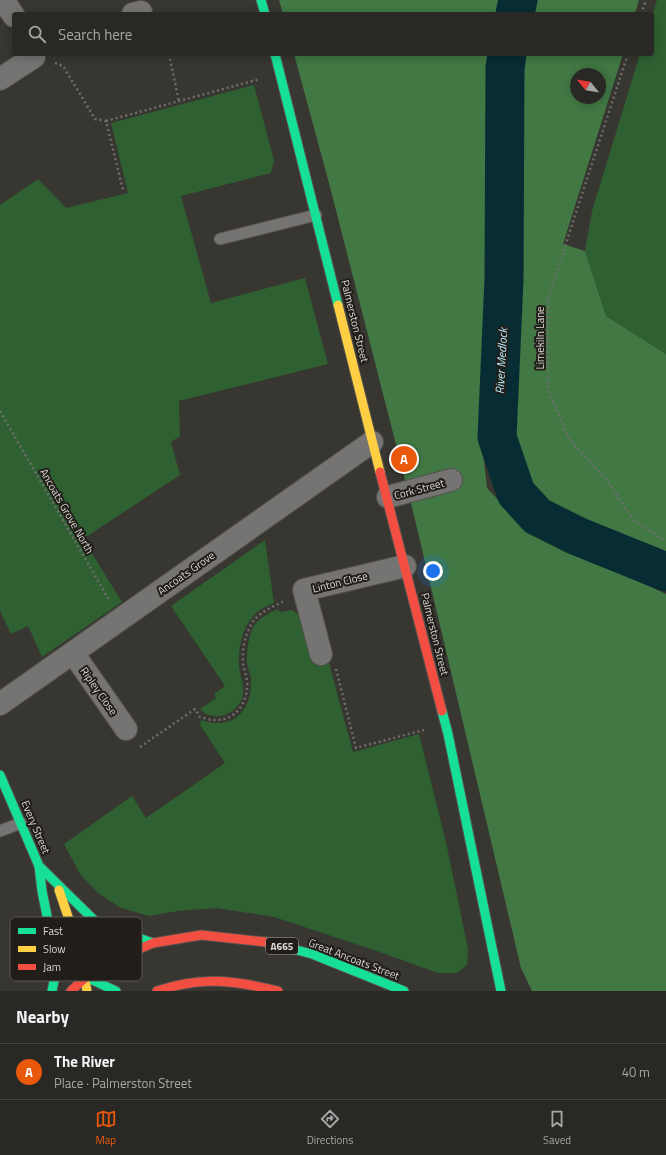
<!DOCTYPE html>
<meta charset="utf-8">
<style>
body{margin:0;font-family:"Titillium Web",sans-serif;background:#363431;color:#f1f3f6}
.compass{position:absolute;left:570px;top:68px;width:36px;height:36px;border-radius:50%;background:#2a2824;box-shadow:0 2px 10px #0003;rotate:300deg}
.you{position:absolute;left:433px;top:571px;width:14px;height:14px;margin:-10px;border:3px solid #fff;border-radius:50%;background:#1a73e8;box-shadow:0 0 0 6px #1a73e833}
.badge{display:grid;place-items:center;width:26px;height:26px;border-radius:50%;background:#ea580c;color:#fff;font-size:13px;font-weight:700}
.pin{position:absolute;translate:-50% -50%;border:2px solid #fff;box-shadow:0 1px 4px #0006}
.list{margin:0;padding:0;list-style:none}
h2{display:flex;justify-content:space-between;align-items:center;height:52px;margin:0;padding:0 16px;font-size:17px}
h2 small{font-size:13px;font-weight:400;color:#a5a6a6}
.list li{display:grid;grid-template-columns:26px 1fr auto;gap:12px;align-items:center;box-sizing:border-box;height:56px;padding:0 16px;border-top:1px solid #464441}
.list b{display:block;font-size:15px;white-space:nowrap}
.list p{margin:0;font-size:13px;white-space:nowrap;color:#a5a6a6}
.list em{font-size:13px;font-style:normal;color:#a5a6a6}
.icon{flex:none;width:22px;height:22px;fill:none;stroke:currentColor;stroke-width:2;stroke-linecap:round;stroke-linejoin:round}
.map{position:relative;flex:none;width:666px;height:991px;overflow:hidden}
.search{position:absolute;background:#2a2824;box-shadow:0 2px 10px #0003;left:12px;right:12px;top:12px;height:44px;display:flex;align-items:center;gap:10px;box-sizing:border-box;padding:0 14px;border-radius:4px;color:#a5a6a6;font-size:15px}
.sheet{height:108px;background:#2a2824}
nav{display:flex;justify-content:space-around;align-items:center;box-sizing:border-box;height:56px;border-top:1px solid #464441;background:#2a2824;font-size:11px;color:#a5a6a6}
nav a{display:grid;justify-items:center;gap:2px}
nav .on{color:#ea580c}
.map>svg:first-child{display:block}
.green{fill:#2e6031}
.forest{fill:#417844;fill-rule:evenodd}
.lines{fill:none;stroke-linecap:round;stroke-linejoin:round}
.river{stroke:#082c33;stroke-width:39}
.lane-casing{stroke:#55524e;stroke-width:13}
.street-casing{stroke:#55524e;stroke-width:24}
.fast-casing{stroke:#55524e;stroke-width:11}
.slow-casing{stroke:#55524e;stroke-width:11}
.jam-casing{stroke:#55524e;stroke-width:11}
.path{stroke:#6f6e6c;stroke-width:2.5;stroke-dasharray:2 3;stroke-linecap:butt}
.lane{stroke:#767472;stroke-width:11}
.street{stroke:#767472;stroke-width:22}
.fast{stroke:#16e098;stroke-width:9}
.slow{stroke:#ffcf43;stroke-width:9}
.jam{stroke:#f24e42;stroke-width:9}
.labels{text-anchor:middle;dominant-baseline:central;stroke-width:4;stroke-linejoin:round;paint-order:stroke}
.shield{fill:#211e1a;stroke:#a3a09b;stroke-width:1}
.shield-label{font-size:10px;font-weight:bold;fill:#dbd8d2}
.street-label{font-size:11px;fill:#dbd8d2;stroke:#211e1a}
.water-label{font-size:12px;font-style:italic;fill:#b7ecf9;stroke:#211e1a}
.key{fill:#211e1a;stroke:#595651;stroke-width:1}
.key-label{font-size:11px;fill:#dbd8d2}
</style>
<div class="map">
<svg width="666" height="991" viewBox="0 0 666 991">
<rect width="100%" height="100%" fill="#383630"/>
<g class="green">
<path d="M657,0h9v354l-60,-38 -21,-65 7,-40 48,-157h12v-38z"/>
<path d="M254,85l20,75 -3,13 -90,23 30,107 94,-25 23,86 -149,37 1,35 -9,6 9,33 -97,64 39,63 -80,55 -14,-31 -17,8 -11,-23v-406l38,-26 28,29 62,-15 -17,-70z"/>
<path d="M265,540l9,63c-4,2 -10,4 -14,7 -16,11 -22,35 -21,54 0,11 6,20 4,31 -4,19 -29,29 -43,14l16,-11 -2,-4 11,-8 -54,-80z"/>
<path d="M278,609l2,3 12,-2 8,6 12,47 16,-4 25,93 66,-18 27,108 22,107 -1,16 -10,8h-19l-64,-23 -100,-33 -57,-9 -39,3 -29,5 -28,-8 -23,-15 -18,-19 -16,-30 68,-48 14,22 79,-55 -25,-38 1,-5c5,1 10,3 15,3 25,1 36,-20 35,-43 0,-6 -4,-12 -4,-18 -1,-9 2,-30 8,-38 6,-7 14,-11 23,-15z"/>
</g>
<g class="forest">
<path d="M279,0h232l-2,14h-226z"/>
<path d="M534,0h105l-4,14h-104z"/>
<path d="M294,54h208l-2,15 -6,215 -12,160 5,44 37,39 49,24 93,43v397h-134l-11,-23 -109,-461 -82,-320z"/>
<path d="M524,54h99l-60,190 22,7 21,65 60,38v217l-98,-47 -42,-42 -13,-59 8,-354zM576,74h24v24h-24z"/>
</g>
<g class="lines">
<g class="river">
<path d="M515,14l3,-14"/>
<path d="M507,54l-2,14 -1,211 -7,158 19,56 21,23 40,20 89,36"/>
</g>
<g class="lane-casing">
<g id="lane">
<path d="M220,239l96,-24"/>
<path d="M0,831l21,-8"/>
</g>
</g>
<g class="street-casing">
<g id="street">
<path d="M3,0l11,16"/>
<path d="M133,14l8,-2"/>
<path d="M0,79l34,-22v-3"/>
<path d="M388,497l63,-17"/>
<path d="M73,653l53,76"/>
<path d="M321,654l-17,-64 101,-24"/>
<path d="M0,704l372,-262"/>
</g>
</g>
<g class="fast-casing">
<g id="fast">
<path d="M261,0l4,14"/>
<path d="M275,54l63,251"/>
<path d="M442,711l6,23 53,257"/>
<path d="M0,775l39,91 59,58 55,19"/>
<path d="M39,866l3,25 15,75 -5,25"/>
<path d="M266,942l46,12 92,37"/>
<path d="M86,977l30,14"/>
</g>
</g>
<g class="slow-casing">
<g id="slow">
<path d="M338,305l42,167"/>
<path d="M59,890l21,62 7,39"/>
</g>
</g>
<g class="jam-casing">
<g id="jam">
<path d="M380,472l62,239"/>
<path d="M71,991l15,-14 35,-20 32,-14 48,-8 65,7"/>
<path d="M157,991c45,-15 76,-11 121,0"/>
</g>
</g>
<g class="path">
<path d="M641,14l5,-14"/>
<path d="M169,54l10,48"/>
<path d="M628,54l-80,244v91l21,50 37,40 28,42 32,20"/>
<path d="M55,63l8,3 32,53 11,2 17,69"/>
<path d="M106,121l154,-42"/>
<path d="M0,411l109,189"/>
<path d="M336,669l20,79 68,-18"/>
<path d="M140,747l55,-38 5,8c4,1 10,3 15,3 22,1 34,-20 32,-40 -1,-6 -4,-12 -4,-18 -1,-13 2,-27 9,-39 7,-11 21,-16 32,-22"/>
</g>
<use href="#lane" class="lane"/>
<use href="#street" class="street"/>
<use href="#fast" class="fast"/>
<use href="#slow" class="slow"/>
<use href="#jam" class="jam"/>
</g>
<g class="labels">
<rect class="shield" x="266" y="938" width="32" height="16" rx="3"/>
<g class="shield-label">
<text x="282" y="946">A665</text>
</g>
<g class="street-label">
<text transform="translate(355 321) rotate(76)">Palmerston Street</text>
<text transform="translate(540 338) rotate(-90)">Limekiln Lane</text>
<text transform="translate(419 489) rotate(-15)">Cork Street</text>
<text transform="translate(67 511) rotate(60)">Ancoats Grove North</text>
<text transform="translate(186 573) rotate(-35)">Ancoats Grove</text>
<text transform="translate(340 582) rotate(-14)">Linton Close</text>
<text transform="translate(435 634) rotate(76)">Palmerston Street</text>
<text transform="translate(99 691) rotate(55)">Ripley Close</text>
<text transform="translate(36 827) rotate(67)">Every Street</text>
<text transform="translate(354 959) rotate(21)">Great Ancoats Street</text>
</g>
<g class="water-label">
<text transform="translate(501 361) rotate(-87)">River Medlock</text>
</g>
</g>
<rect x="10" y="917" width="132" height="64" rx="6" class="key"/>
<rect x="18" y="928" width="18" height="6" fill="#16e098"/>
<rect x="18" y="946" width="18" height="6" fill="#ffcf43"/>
<rect x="18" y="964" width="18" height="6" fill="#f24e42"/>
<g class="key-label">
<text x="43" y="935">Fast</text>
<text x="43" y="953">Slow</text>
<text x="43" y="971">Jam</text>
</g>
</svg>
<svg class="compass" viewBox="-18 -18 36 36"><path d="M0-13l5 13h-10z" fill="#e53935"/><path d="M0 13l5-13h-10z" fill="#a5a6a6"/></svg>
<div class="you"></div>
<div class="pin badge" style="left:404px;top:459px">A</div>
<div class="search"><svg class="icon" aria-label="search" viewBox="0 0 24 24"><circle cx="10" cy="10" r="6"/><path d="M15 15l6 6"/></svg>Search here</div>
</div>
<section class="sheet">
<h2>Nearby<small></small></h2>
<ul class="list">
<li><span class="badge">A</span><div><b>The River</b><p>Place · Palmerston Street</p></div><em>40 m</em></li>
</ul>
</section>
<nav>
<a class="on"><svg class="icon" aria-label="map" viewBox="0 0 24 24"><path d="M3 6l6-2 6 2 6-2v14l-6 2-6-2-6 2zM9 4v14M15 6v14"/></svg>Map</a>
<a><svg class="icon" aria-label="directions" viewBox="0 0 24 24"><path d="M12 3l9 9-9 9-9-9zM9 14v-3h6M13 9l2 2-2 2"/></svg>Directions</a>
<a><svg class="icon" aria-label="saved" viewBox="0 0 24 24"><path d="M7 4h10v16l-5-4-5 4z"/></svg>Saved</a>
</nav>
